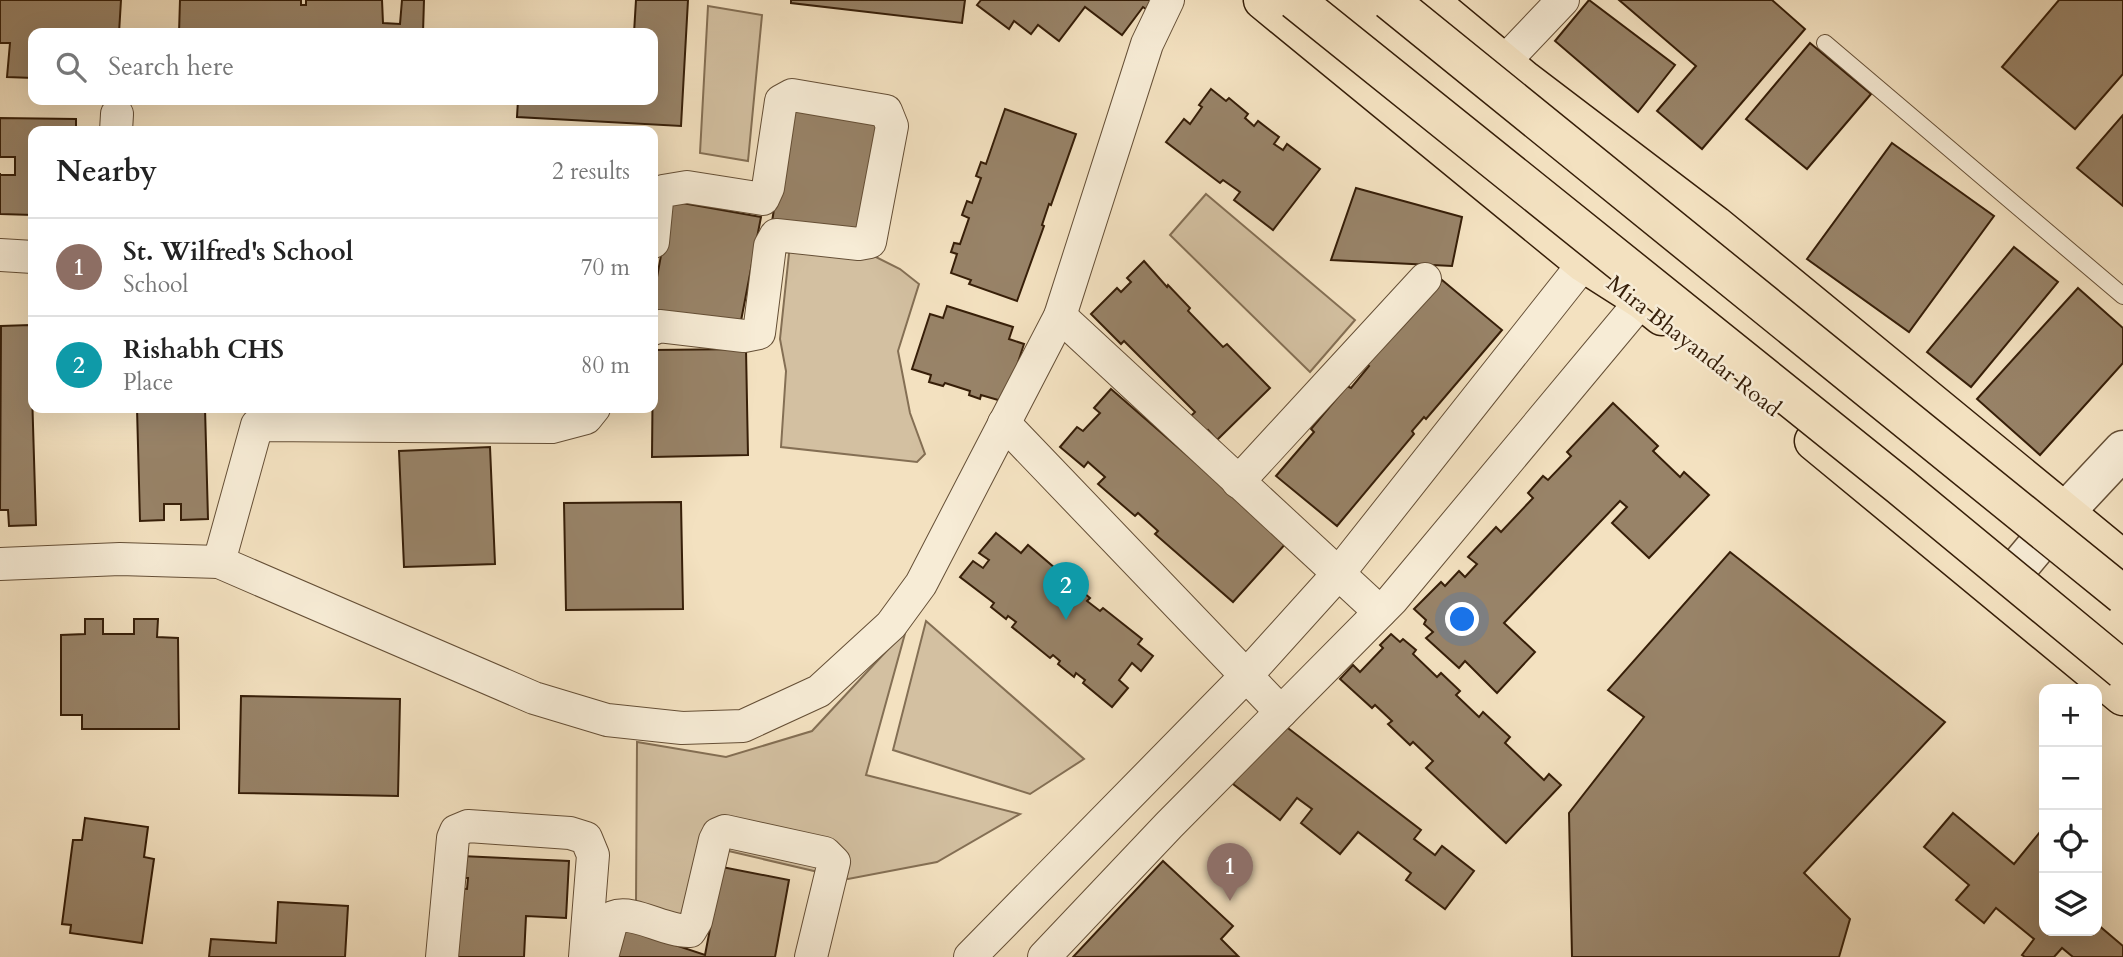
<!DOCTYPE html>
<meta charset="utf-8">
<style>
body{margin:0;font-family:Cardo,serif;background:#f6f6f6;color:#222}
.controls{position:absolute;right:21px;bottom:21px;display:grid;overflow:hidden;border-radius:14px;box-shadow:0 7px 28px #0002}
.controls button{width:63px;height:63px;display:grid;place-items:center;padding:0;border:0;border-bottom:2px solid #e0e0e0;background:#fff;color:#222;font:35px sans-serif}
.you{position:absolute;left:1463px;top:620px;width:24px;height:24px;margin:-18px;border:5px solid #fff;border-radius:50%;background:#1a73e8;box-shadow:0 0 0 10px #1a73e833}
.badge{display:grid;place-items:center;width:46px;height:46px;border-radius:50%;background:#111827;color:#fff;font-size:23px;font-weight:700}
.pin{position:absolute;translate:-50% -58px;filter:drop-shadow(0 2px 4px #0008)}
.pin::after{content:'';position:absolute;top:37px;width:24px;height:21px;background:inherit;clip-path:polygon(0 0,100% 0,50% 100%)}
.list{margin:0;padding:0;list-style:none}
h2{display:flex;justify-content:space-between;align-items:center;height:91px;margin:0;padding:0 28px;font-size:30px}
h2 small{font-size:23px;font-weight:400;color:#767676}
.list li{display:grid;grid-template-columns:46px 1fr auto;gap:21px;align-items:center;box-sizing:border-box;height:98px;padding:0 28px;border-top:2px solid #e0e0e0}
.list b{display:block;font-size:26px;white-space:nowrap}
.list p{margin:0;font-size:23px;white-space:nowrap;color:#767676}
.list em{font-size:23px;font-style:normal;color:#767676}
.icon{flex:none;width:38px;height:38px;fill:none;stroke:currentColor;stroke-width:2;stroke-linecap:round;stroke-linejoin:round}
.map{position:relative;flex:none;width:2123px;height:957px;overflow:hidden}
.search{position:absolute;background:#fff;box-shadow:0 7px 28px #0002;left:28px;top:28px;width:630px;height:77px;display:flex;align-items:center;gap:18px;box-sizing:border-box;padding:0 24px;border-radius:14px;color:#767676;font-size:26px}
.panel{position:absolute;background:#fff;box-shadow:0 7px 28px #0002;left:28px;top:126px;width:630px;height:287px;border-radius:14px}
.map>svg:first-child{display:block}
.green{fill:#d3c0a1;stroke:#846f54;stroke-width:2}
.building{fill:#988368;stroke:#361e08;stroke-width:2}
.lines{fill:none;stroke-linecap:round;stroke-linejoin:round}
.service-casing{stroke:#654f36;stroke-width:18}
.minor-casing{stroke:#654f36;stroke-width:34}
.tertiary-casing{stroke:#654f36;stroke-width:41}
.primary-casing{stroke:#361e08;stroke-width:41}
.service{stroke:#f7ecd6;stroke-width:16}
.minor{stroke:#f7ecd6;stroke-width:32}
.tertiary{stroke:#f7ecd6;stroke-width:38}
.primary{stroke:#f3e1c0;stroke-width:38}
.primary-bridge-casing{stroke:#361e08;stroke-width:41;stroke-linecap:butt}
.primary-bridge{stroke:#f3e1c0;stroke-width:38}
.labels{text-anchor:middle;dominant-baseline:central;stroke-width:5;stroke-linejoin:round;paint-order:stroke}
.street-label{font-size:23px;fill:#361e08;stroke:#f7ecd6}
</style>
<div class="map">
<svg width="2123" height="957" viewBox="0 0 2123 957">
<rect width="100%" height="100%" fill="#f3e1c0"/>
<filter id="stains"><feTurbulence type="fractalNoise" baseFrequency=".00286" numOctaves="4"/><feColorMatrix values="0 0 0 0 .2 0 0 0 0 .09 0 0 0 0 .02 0 0 0 .5 -.17"/></filter>
<radialGradient id="worn" r=".72"><stop offset=".6" stop-color="#630" stop-opacity="0"/><stop offset="1" stop-color="#630" stop-opacity=".3"/></radialGradient>
<g class="green">
<path d="M708,6l54,9 -14,146 -48,-8z"/>
<path d="M1206,194l149,126 -45,52 -140,-137z"/>
<path d="M790,244l80,10 30,15 19,15 -21,67 12,62 15,41 -8,8 -136,-15 5,-76 -6,-32z"/>
<path d="M926,621l158,138 -54,35 -137,-44z"/>
<path d="M906,630l-40,145 154,39 -83,48 -89,17 -141,-33 -23,76 -48,-19 1,-161 89,15 86,-26z"/>
</g>
<g class="building">
<path d="M0,0h121l-2,33h-86v45l-26,-1 3,-34h-10z"/>
<path d="M180,0h121v5h5v-5h76l1,23 17,1 2,-24h22l-1,33h-244z"/>
<path d="M636,0h52l-7,126 -164,-9 1,-17h135v-67h-19z"/>
<path d="M791,0h174l-3,23 -171,-20z"/>
<path d="M981,0h176l-4,14 -10,-7 -21,28 -37,-28 -26,34 -21,-16 -7,9 -17,-13 -5,8 -32,-24z"/>
<path d="M1589,0l86,65 -37,47 -83,-71z"/>
<path d="M1619,0h153l33,29 -103,120 -45,-38 39,-45z"/>
<path d="M2059,0h64v74l-48,55 -73,-62z"/>
<path d="M1810,43l61,51 -64,75 -61,-50z"/>
<path d="M1211,89l15,12 3,-3 19,16 -3,4 9,8 4,-5 21,16 -5,7 9,6 4,-6 33,25 -47,61 -39,-30 6,-8 -17,-12 -3,3 -54,-41 18,-23 6,5 12,-17 -3,-2z"/>
<path d="M790,104l90,14 -17,117 -91,-13z"/>
<path d="M1005,109l71,25 -25,71 -2,-1 -7,21 2,1 -27,75 -48,-17 2,-4 -20,-7 6,-19 -6,-2 3,-9 6,1 9,-26 -7,-3 5,-14 5,2 9,-25 -5,-2 5,-14 5,2z"/>
<path d="M2123,115v91l-46,-38z"/>
<path d="M0,118l76,1v12h-43v84l-33,-1v-41v2h15v-18h-15z"/>
<path d="M1892,143l102,73 -85,116 -102,-73z"/>
<path d="M1356,188l106,29 -10,49 -121,-6z"/>
<path d="M671,201l90,16 -21,109 -87,-17v-10z"/>
<path d="M2014,247l44,35 -87,105 -44,-35z"/>
<path d="M1144,261l23,26 1,-2 22,23 -2,3 35,36 4,-3 43,44 -53,52 -9,-10 -2,2 -16,-15 5,-5 -71,-71 -3,3 -30,-30 26,-26 4,4 10,-10 -4,-4z"/>
<path d="M1442,280l60,50 -76,89 -2,-2 -12,14 2,3 -77,92 -61,-50 38,-44 -3,-3 36,-43 4,2 18,-22 -3,-3 38,-38z"/>
<path d="M2078,288l45,40v35l-83,92 -63,-56z"/>
<path d="M947,306l66,21 -4,12 15,5 -19,58 -24,-7 -1,4 -11,-4 1,-4 -25,-8 -2,3 -14,-4 2,-7 -19,-6 18,-55 13,4z"/>
<path d="M30,325l6,200 -27,1 -1,-16h-8l1,-184z"/>
<path d="M746,349l2,106 -96,2 1,-107z"/>
<path d="M1111,389l176,153 -54,60 -78,-68 3,-3 -20,-18 -3,3 -37,-32 7,-7 -17,-15 -4,5 -24,-20 17,-20 6,4 17,-18 -6,-5z"/>
<path d="M1613,403l45,43 -5,5 27,26 4,-5 25,23 -60,63 -37,-35 15,-16 -7,-6 -116,122 31,29 -38,41 -32,-32 -6,7 -33,-30 7,-6 -9,-8 2,-4 -12,-11 27,-27 4,4 14,-15 6,6 12,-13 -9,-7 28,-30 5,5 32,-34 -5,-5 15,-17 5,4 23,-24 -4,-4z"/>
<path d="M137,408h68l3,111 -27,1v-16h-17v16l-24,1z"/>
<path d="M490,447l5,117 -91,3 -5,-116z"/>
<path d="M681,502l2,107 -117,1 -2,-107z"/>
<path d="M996,533l25,20 7,-8 62,53 -3,3 13,10 3,-3 39,31 -4,5 15,12 -12,15 -9,-8 -13,17 9,8 -16,19 -29,-24 2,-3 -9,-7 -2,4 -16,-13 2,-3 -7,-6 -3,3 -38,-31 4,-5 -8,-6 -2,3 -15,-12 3,-4 -34,-26 13,-16 10,7 6,-8 -10,-7z"/>
<path d="M1730,552l215,170 -141,151 46,46 -11,38h-267l-3,-144 75,-96 -36,-27z"/>
<path d="M85,619h18v15h31v-15h24l-1,18 21,1 1,91h-97v-14h-21v-80l24,-1z"/>
<path d="M1391,634l9,8 3,-3 13,11 -3,4 24,23 4,-4 19,18 -4,4 23,22 4,-5 27,25 -5,6 39,37 5,-6 12,11 -55,58 -80,-75 7,-7 -20,-19 -3,3 -22,-21 4,-3 -17,-16 -3,3 -32,-29 13,-14 7,7 23,-24 -3,-3z"/>
<path d="M241,696l159,3 -2,97 -159,-3z"/>
<path d="M1280,722l141,108 -7,9 21,16 7,-9 32,25 -29,38 -39,-29 5,-7 -53,-41 -18,22 -39,-31 11,-14 -15,-11 -17,22 -47,-36z"/>
<path d="M1953,813l61,51 30,-37v104h53v-7l26,22v11h-50l-11,-9 -8,9h-29l-3,-2 12,-16 -38,-31 -12,15 -28,-23 13,-15 -45,-38z"/>
<path d="M85,818l63,9 -4,30 10,2 -12,84 -72,-10 1,-8 -9,-1 11,-84h9z"/>
<path d="M461,856l108,5 -3,57 -40,-2 -2,41h-72l3,-69 12,1 1,-11h-8z"/>
<path d="M1163,861l70,65 -12,13 17,17 -165,1z"/>
<path d="M722,867l67,13 -14,77h-160l6,-30 84,28z"/>
<path d="M278,902l70,4 -3,51h-136l2,-18 65,4z"/>
</g>
<g class="lines">
<g class="service-casing">
<path id="service" d="M1825,43l298,253"/>
</g>
<g class="minor-casing">
<g id="minor">
<path d="M1504,62l59,-62"/>
<path d="M116,131l1,-17"/>
<path d="M653,242l4,-41 6,-10 24,-4 76,12 5,-11 13,-87 11,-6 94,16 6,15 -22,116 -11,2 -83,-9 -6,11 -11,87 -15,3 -85,-10 -6,3"/>
<path d="M0,255l33,2"/>
<path d="M1060,316l320,296"/>
<path d="M1004,423l277,289"/>
<path d="M1238,482l187,-203"/>
<path d="M219,562l38,-137 295,2 34,-9 8,-10"/>
<path d="M0,564l120,-5 99,3 315,136 73,22 75,8 61,-2 76,-35 72,-66 30,-41 139,-268 87,-272 21,-44"/>
<path d="M442,957l11,-119 3,-7 12,-5 102,7 16,5 7,17 -8,102"/>
<path d="M602,957l11,-40c20,-8 53,15 77,14l6,-10 19,-81 3,-6 7,-3 100,22 9,9 -23,95"/>
<path d="M970,957l275,-280 93,-103 246,-311"/>
<path d="M1044,957l125,-132 223,-225 250,-300"/>
</g>
</g>
<g class="tertiary-casing">
<path id="tertiary" d="M1998,592l67,-80 58,-62"/>
</g>
<g class="primary-casing">
<g id="primary">
<path d="M1263,0l321,263 58,37 20,16"/>
<path d="M1428,0l95,79 192,146 408,335"/>
<path d="M1814,441l309,255"/>
</g>
</g>
<use href="#service" class="service"/>
<use href="#minor" class="minor"/>
<use href="#tertiary" class="tertiary"/>
<use href="#primary" class="primary"/>
<g class="primary-bridge-casing">
<g id="primary-bridge">
<path d="M1295,0l605,486 223,184"/>
<path d="M1389,0l734,595"/>
</g>
</g>
<use href="#primary-bridge" class="primary-bridge"/>
</g>
<g class="labels">
<g class="street-label">
<text transform="translate(1694 346) rotate(38)">Mira Bhayandar Road</text>
</g>
</g>
<rect width="100%" height="100%" filter="url(#stains)"/>
<rect width="100%" height="100%" fill="url(#worn)"/>
</svg>
<div class="controls">
<button>+</button>
<button>−</button>
<button><svg class="icon" aria-label="locate" viewBox="0 0 24 24"><circle cx="12" cy="12" r="6"/><path d="M12 2v4M12 18v4M2 12h4M18 12h4"/></svg></button>
<button><svg class="icon" aria-label="layers" viewBox="0 0 24 24"><path d="M12 4l9 5-9 5-9-5zM3 14l9 5 9-5"/></svg></button>
</div>
<div class="you"></div>
<div class="pin badge" style="left:1230px;top:901px;background:#8d6e63">1</div>
<div class="pin badge" style="left:1066px;top:620px;background:#0f9aa8">2</div>
<div class="search"><svg class="icon" aria-label="search" viewBox="0 0 24 24"><circle cx="10" cy="10" r="6"/><path d="M15 15l6 6"/></svg>Search here</div>
<section class="panel">
<h2>Nearby<small>2 results</small></h2>
<ul class="list">
<li><span class="badge" style="background:#8d6e63">1</span><div><b>St. Wilfred's School</b><p>School</p></div><em>70 m</em></li>
<li><span class="badge" style="background:#0f9aa8">2</span><div><b>Rishabh CHS</b><p>Place</p></div><em>80 m</em></li>
</ul>
</section>
</div>
